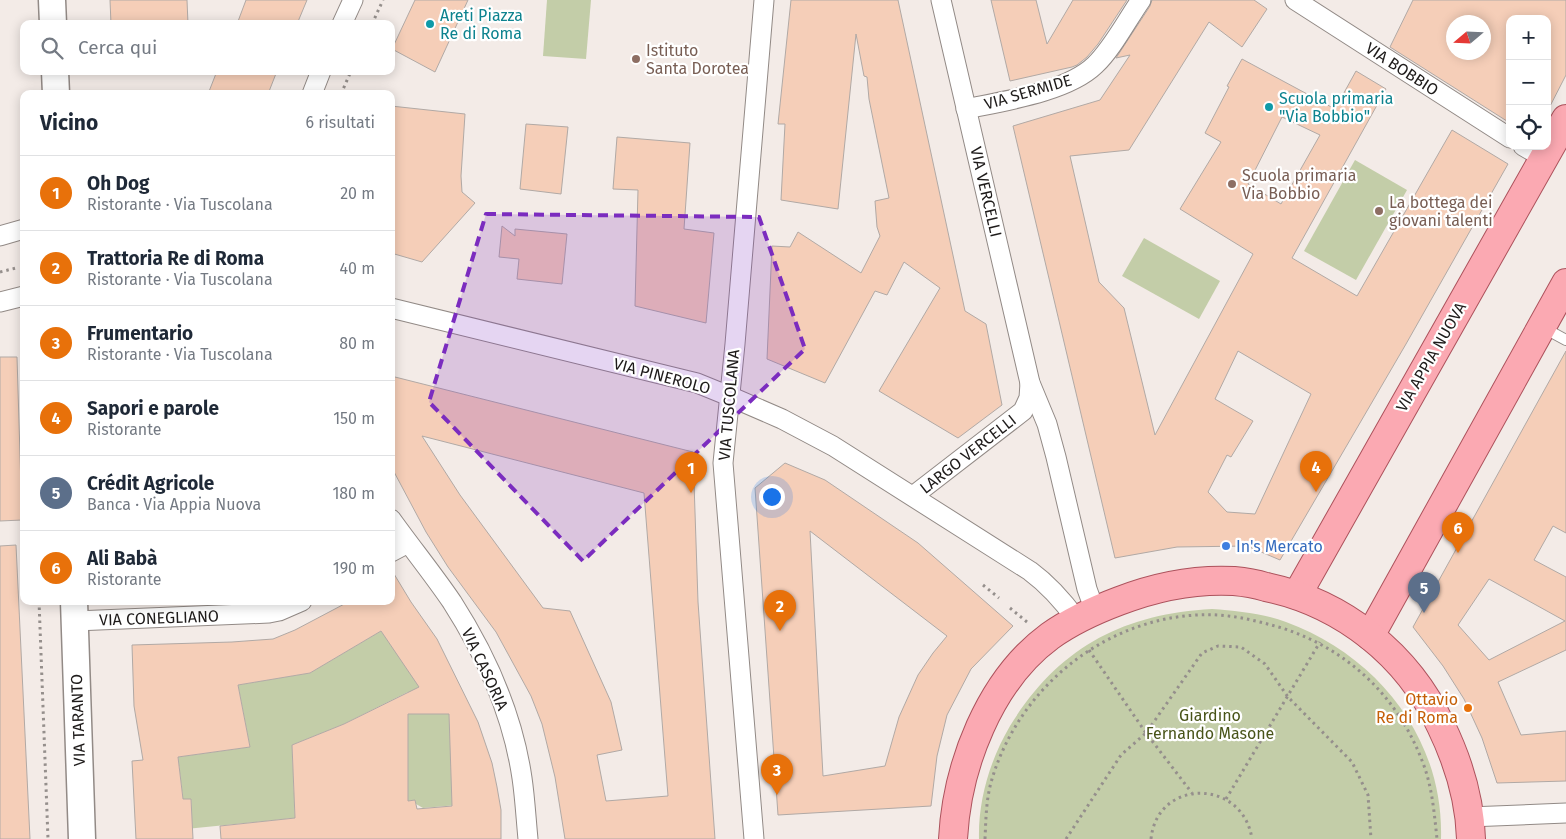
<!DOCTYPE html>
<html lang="it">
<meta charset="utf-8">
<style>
body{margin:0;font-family:"Fira Sans",sans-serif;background:#f2f2f3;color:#1f2937}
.controls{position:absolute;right:15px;top:15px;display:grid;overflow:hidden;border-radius:10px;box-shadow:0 2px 12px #0003}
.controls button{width:45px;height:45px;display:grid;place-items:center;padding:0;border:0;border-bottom:1px solid #e0e1e3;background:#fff;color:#1f2937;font:25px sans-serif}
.compass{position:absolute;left:1446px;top:15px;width:45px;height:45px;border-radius:50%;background:#fff;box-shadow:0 2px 12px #0003;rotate:251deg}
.you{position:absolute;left:771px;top:496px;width:18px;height:18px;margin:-12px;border:4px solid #fff;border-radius:50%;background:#1a73e8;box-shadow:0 0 0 8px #1a73e833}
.badge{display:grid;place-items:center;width:32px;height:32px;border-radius:50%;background:#ea580c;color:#fff;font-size:16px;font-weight:700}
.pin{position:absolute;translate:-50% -41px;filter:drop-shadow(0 1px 2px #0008)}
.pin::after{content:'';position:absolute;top:26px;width:18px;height:15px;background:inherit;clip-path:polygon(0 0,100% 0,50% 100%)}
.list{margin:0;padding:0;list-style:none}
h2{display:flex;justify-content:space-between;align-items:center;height:65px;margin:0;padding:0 20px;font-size:21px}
h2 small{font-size:16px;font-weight:400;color:#747a83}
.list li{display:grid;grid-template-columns:32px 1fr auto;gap:15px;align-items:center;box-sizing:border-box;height:75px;padding:0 20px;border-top:1px solid #e0e1e3}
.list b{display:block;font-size:19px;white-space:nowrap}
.list p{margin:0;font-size:16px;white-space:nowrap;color:#747a83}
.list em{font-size:16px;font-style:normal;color:#747a83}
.icon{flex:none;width:28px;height:28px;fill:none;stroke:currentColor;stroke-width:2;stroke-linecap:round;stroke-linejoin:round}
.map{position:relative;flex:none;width:1566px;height:839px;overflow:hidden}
.search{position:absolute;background:#fff;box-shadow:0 2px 12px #0003;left:20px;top:20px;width:375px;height:55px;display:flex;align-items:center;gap:12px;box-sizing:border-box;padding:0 18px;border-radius:10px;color:#747a83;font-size:19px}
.panel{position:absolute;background:#fff;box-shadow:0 2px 12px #0003;left:20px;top:90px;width:375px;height:515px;border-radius:10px}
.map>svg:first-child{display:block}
.green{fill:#c3cda8}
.building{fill:#f5ceb8;stroke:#b1a9a5;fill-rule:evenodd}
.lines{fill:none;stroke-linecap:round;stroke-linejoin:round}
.lane-casing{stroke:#928a86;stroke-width:12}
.street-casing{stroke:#928a86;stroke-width:21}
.secondary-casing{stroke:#928a86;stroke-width:29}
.primary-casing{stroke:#ac525c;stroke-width:30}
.path{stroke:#958f8c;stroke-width:3;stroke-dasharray:2.5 4;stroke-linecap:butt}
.lane{stroke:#fff;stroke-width:10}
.street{stroke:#fff;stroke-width:19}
.secondary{stroke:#fff;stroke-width:26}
.primary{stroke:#fba9b2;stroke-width:28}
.marked{fill:#7b2cbf;fill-opacity:0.2;stroke:#7b2cbf;stroke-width:4;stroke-dasharray:10 6;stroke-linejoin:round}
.culture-dot{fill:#0f9aa8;stroke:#fff;stroke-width:2}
.education-dot{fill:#8d6e63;stroke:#fff;stroke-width:2}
.shop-dot{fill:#3f7fe0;stroke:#fff;stroke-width:2}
.food-dot{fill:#e8710a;stroke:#fff;stroke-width:2}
.labels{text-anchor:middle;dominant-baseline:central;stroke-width:4.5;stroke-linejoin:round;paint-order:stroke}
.culture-label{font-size:16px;fill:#0d838f;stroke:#fff;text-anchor:start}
.education-label{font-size:16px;fill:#785e54;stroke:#fff;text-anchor:start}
.street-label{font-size:16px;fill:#1e1b1a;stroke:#fff}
.shop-label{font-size:16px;fill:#366cbe;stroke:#fff;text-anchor:start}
.food-label{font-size:16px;fill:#c56008;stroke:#fff;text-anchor:end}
.park-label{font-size:16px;fill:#485419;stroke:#fff}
</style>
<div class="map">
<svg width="1566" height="839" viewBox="0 0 1566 839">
<rect width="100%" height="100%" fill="#f3ebe7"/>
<g class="green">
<path d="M547,0h44l-5,59 -43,-3z"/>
<path d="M1355,160l52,30 -51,90 -52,-29z"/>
<path d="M1144,238l76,43 -21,38 -77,-43z"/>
<path d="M1212,609c25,2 50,4 74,13 92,34 158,117 155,217h-462c-1,-39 11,-79 31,-113 48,-78 112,-112 202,-117z"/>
<path d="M381,631l39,54 1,29h28l8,91 -34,3 -7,-4 -1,-4 -7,1v-109l-64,32 -52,21 3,73 -109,11 6,-10 -1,-20h-8l-5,-42 72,-10 -12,-62 72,-12z"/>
</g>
<g class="building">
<path d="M110,0h77l1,24h-77z"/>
<path d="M246,0h61l-10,24h-60z"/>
<path d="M415,0h53l-33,72 -43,-23z"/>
<path d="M791,0h107l67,311 21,13 16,81 -44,33 -79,-47 61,-103 -36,-26 -17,33 -12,-4 -50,92 -58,-24 5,-113 18,1 8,-15 63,41 19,-37 -3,-9 -2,-26 14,-3 -20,-99 -2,-22 -3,-1 -8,-42 -18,175 -57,-9 4,-76h-7z"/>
<path d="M991,0h45l11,44 26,-44h54l-29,44 -11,13 -10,8 -5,2 -62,14z"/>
<path d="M1152,0h102l13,9 -25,38 -33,-25 -80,128 -59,6 29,126 25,26 31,127 98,-181 -73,-45 41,-67 -16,-9 24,-46 -2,-1 15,-27 93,50 21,-38 30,18 -94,169 65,38 95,-166 56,34 -102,180 -126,216 -33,-14 -70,1 -62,11 -102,-432 87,-26 30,-45 -14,3 34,-52zM1282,117l38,18 -39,69 -33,-20zM1238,351l73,43 -56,120 -28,-2 -19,-20 19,-37 4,2 22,-36 -38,-22z"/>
<path d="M1413,0h153v75l-19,37v-93h-37v104l-120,-76zM1454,22h30v30h-30z"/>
<path d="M217,71h60l-9,23h-60z"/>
<path d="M391,106l74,8 -4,62 1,16 13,11 -53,59 -31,-9z"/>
<path d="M526,124l42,3 -7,67 -41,-5z"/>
<path d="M617,137l73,6 -6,86 30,4 -8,90 -71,-17 3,-116 -25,-1z"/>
<path d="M502,226l13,10v-7l52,5 -5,50 -45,-5 2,-20 -20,-2z"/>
<path d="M1566,351v182l-13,-7 -19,34 32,17v73l-68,32 23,53 45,-4v50l-69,2 -15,-45 -18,-39 -21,-33 -30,-39zM1489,579l76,42 -76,39 -31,-35z"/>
<path d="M0,357h17l5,163 -22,1z"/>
<path d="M391,376l302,76 5,150 17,237h-150l-10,-62 -13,-53 -11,-28 -35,-64 -48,-65 -22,-35 -33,-62 -2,-4zM422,436l222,57 24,303 -62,5 -9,-46 25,-5 -11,-48 -41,-91 -27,-3 -83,-113z"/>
<path d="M785,463l40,17 93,63 95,83 -42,43 -24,46 -10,41 -6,50 -153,9 -23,-327zM810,531l137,105 -14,17 -15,22 -19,42 -14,49 -62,10z"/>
<path d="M16,545l14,294h-30v-293z"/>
<path d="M391,569l20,33 26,37 41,83 14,41 5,24 4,23v29h-280l-1,-13 75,-8 -3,-73 52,-21 75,-37 -38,-56 -71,42 -72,12 12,62 -72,10 5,42h8l2,40h-57l-4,-78 11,-1 -9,-54 -2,-61 100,-3 41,-3 22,-9 55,-29h41zM408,714h41l3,92 -35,3 -2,-9 -7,1z"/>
</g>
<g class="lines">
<g class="lane-casing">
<path id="lane" d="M1542,327l24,13"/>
</g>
<g class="street-casing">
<g id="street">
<path d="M941,0l89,383 17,41 9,33 31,132 8,22"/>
<path d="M1295,0l215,138"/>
<path d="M342,24l11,-24"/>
<path d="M312,94l9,-23"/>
<path d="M966,109c38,-8 101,-17 129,-44 17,-16 32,-45 46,-65"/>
<path d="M1523,146l21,12"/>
<path d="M0,236l24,-7"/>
<path d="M0,302l24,-6"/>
<path d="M391,308l306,75 32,13 53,23 51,27 197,125c19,14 33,30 47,49"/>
<path d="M913,496l110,-85 6,-13 1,-15"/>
<path d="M391,519c20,28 42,55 61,83 34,53 61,114 70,176 3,20 4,41 6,61"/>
<path d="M391,552l17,-9"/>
<path d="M75,621l194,-8 10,-2 23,-10"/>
<path d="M1469,817l97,-4"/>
<path d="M754,839l-31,-376 12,-119 29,-344"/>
</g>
</g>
<g class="secondary-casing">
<g id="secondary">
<path d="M52,0l1,24"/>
<path d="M55,71l1,23"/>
<path d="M74,601l8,238"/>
</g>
</g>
<g class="primary-casing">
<g id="primary">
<path d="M1297,595l269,-476"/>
<path d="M1370,636l196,-353"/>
<path d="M953,839c4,-73 36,-158 97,-203 21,-15 45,-26 69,-35 36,-14 77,-22 115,-20 11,1 22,3 32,6 77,16 142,68 175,139 17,35 29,74 30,113"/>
</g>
</g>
<g class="path">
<path d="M372,24l11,-24"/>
<path d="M341,94l10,-23"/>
<path d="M0,272l16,-4"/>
<path d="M983,585l16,13"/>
<path d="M39,601l9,238"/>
<path d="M1010,608l17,14"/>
<path d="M1089,650l57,83 46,60"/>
<path d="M1226,799l94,-157"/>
<path d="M985,839c1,-21 1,-40 7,-60 27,-90 110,-159 205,-164 30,-2 57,5 85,13 65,21 114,67 139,130 11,26 13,53 16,81"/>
<path d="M1066,839l55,-84 25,-22 56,-80 16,-7 23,1 24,17 23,33 64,65 16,33 3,44"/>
<path d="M1151,839c6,-61 92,-61 101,0"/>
</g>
<use href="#lane" class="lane"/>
<use href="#street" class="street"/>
<use href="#secondary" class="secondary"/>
<use href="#primary" class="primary"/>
</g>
<path class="marked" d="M486,214l273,3 46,132 -222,212 -154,-159z"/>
<g class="culture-dot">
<circle cx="430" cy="24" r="5"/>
<circle cx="1269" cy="107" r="5"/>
</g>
<g class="education-dot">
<circle cx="636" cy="59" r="5"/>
<circle cx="1232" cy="184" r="5"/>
<circle cx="1379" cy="211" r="5"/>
</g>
<circle class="shop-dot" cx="1226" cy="546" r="5"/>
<circle class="food-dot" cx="1468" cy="708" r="5"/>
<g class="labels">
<g class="culture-label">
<text x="440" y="15">Areti Piazza<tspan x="440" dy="18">Re di Roma</tspan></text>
<text x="1279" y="98">Scuola primaria<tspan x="1279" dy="18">"Via Bobbio"</tspan></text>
</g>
<g class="education-label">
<text x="646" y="50">Istituto<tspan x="646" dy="18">Santa Dorotea</tspan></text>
<text x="1242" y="175">Scuola primaria<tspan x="1242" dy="18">Via Bobbio</tspan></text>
<text x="1389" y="202">La bottega dei<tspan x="1389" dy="18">giovani talenti</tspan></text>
</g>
<g class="street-label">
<text transform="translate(1402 69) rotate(33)">VIA BOBBIO</text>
<text transform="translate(1028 92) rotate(-16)">VIA SERMIDE</text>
<text transform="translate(986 192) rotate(77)">VIA VERCELLI</text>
<text transform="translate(1431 357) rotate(-60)">VIA APPIA NUOVA</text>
<text transform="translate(662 376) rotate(15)">VIA PINEROLO</text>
<text transform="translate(729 405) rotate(-85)">VIA TUSCOLANA</text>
<text transform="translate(968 454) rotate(-38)">LARGO VERCELLI</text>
<text transform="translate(159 618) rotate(-2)">VIA CONEGLIANO</text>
<text transform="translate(485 669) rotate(65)">VIA CASORIA</text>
<text transform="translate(78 720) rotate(-92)">VIA TARANTO</text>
</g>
<g class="shop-label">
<text x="1236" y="546">In's Mercato</text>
</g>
<g class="food-label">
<text x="1458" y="699">Ottavio<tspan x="1458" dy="18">Re di Roma</tspan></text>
</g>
<g class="park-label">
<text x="1210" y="715">Giardino<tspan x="1210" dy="18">Fernando Masone</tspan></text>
</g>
</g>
</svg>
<div class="controls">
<button>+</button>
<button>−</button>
<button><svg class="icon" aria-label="locate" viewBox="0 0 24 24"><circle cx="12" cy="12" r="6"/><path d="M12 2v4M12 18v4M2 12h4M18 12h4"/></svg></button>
</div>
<svg class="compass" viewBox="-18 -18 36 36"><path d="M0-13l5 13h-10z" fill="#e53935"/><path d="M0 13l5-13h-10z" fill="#747a83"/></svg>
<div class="you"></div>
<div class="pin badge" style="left:691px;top:493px;background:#e8710a">1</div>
<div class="pin badge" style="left:780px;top:631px;background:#e8710a">2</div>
<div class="pin badge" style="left:777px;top:795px;background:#e8710a">3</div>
<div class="pin badge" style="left:1316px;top:492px;background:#e8710a">4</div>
<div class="pin badge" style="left:1424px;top:613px;background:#5c6f8a">5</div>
<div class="pin badge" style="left:1458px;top:553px;background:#e8710a">6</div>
<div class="search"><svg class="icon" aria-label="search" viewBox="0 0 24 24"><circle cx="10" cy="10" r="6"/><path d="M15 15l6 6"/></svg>Cerca qui</div>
<section class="panel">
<h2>Vicino<small>6 risultati</small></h2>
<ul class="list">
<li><span class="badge" style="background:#e8710a">1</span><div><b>Oh Dog</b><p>Ristorante · Via Tuscolana</p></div><em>20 m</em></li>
<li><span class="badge" style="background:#e8710a">2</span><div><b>Trattoria Re di Roma</b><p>Ristorante · Via Tuscolana</p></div><em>40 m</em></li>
<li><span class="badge" style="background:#e8710a">3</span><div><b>Frumentario</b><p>Ristorante · Via Tuscolana</p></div><em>80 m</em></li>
<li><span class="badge" style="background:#e8710a">4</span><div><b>Sapori e parole</b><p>Ristorante</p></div><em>150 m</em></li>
<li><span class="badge" style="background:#5c6f8a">5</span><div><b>Crédit Agricole</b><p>Banca · Via Appia Nuova</p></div><em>180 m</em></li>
<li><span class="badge" style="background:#e8710a">6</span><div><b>Ali Babà</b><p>Ristorante</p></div><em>190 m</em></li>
</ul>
</section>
</div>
